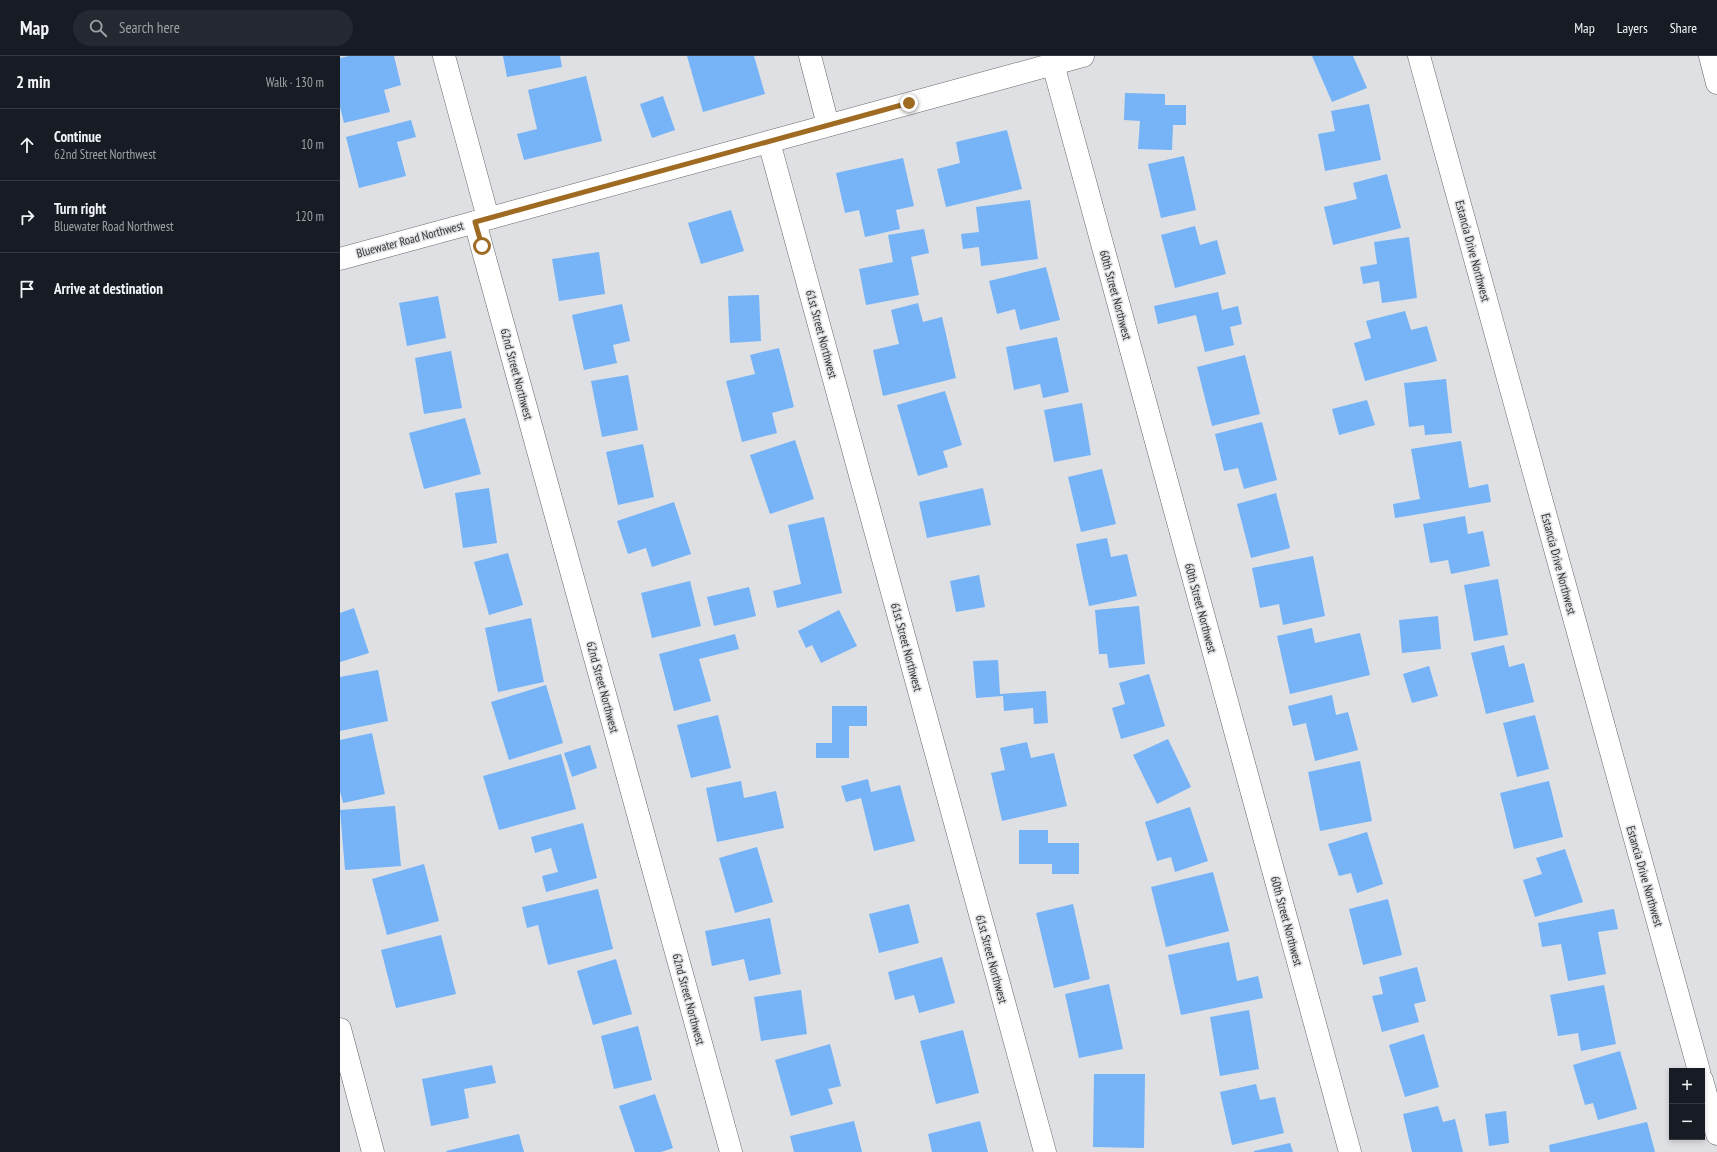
<!DOCTYPE html>
<meta charset="utf-8">
<style>
body{margin:0;font-family:"PT Sans Narrow",sans-serif;background:#242831;color:#f1f3f6}
.controls{position:absolute;right:12px;bottom:12px;display:grid;overflow:hidden;border-radius:0px;box-shadow:0 2px 6px #0003}
.controls button{width:36px;height:36px;display:grid;place-items:center;padding:0;border:0;border-bottom:1px solid #363941;background:#171b24;color:#f1f3f6;font:20px sans-serif}
.stop{position:absolute;width:12px;height:12px;margin:-9px;border:3px solid #9f6a22;border-radius:50%;background:#fff}
.stop.end{background:#9f6a22;border-color:#fff;box-shadow:0 1px 4px #0008}
.list{margin:0;padding:0;list-style:none}
h2{display:flex;justify-content:space-between;align-items:center;height:52px;margin:0;padding:0 16px;font-size:17px}
h2 small{font-size:13px;font-weight:400;color:#9ea1a6}
.list li{display:grid;grid-template-columns:26px 1fr auto;gap:12px;align-items:center;box-sizing:border-box;height:72px;padding:0 16px;border-top:1px solid #363941}
.list b{display:block;font-size:15px;white-space:nowrap}
.list p{margin:0;font-size:13px;white-space:nowrap;color:#9ea1a6}
.list em{font-size:13px;font-style:normal;color:#9ea1a6}
.icon{flex:none;width:22px;height:22px;fill:none;stroke:currentColor;stroke-width:2;stroke-linecap:round;stroke-linejoin:round}
.map{position:relative;flex:none;width:1377px;height:1096px;overflow:hidden}
header{display:flex;align-items:center;gap:24px;box-sizing:border-box;height:56px;padding:0 20px;background:#171b24;border-bottom:1px solid #363941}
header strong{font-size:19px}
nav{display:flex;gap:22px;margin-inline-start:auto;font-size:14px}
.search{width:280px;height:36px;background:#242831;display:flex;align-items:center;gap:10px;box-sizing:border-box;padding:0 14px;border-radius:22px;color:#9ea1a6;font-size:15px}
main{display:flex}
aside{flex:1;background:#171b24}
.map>svg:first-child{display:block}
.building{fill:#76b3f7}
.lines{fill:none;stroke-linecap:round;stroke-linejoin:round}
.minor-casing{stroke:#646668;stroke-width:23}
.tertiary-casing{stroke:#646668;stroke-width:23}
.minor{stroke:#fff;stroke-width:22}
.tertiary{stroke:#fff;stroke-width:22}
.route{stroke:#9f6a22;stroke-width:5}
.labels{text-anchor:middle;dominant-baseline:central;stroke-width:3;stroke-linejoin:round;paint-order:stroke}
.street-label{font-size:12px;fill:#323334;stroke:#dee0e3}
</style>
<header>
<strong>Map</strong>
<div class="search"><svg class="icon" aria-label="search" viewBox="0 0 24 24"><circle cx="10" cy="10" r="6"/><path d="M15 15l6 6"/></svg>Search here</div>
<nav><a>Map</a><a>Layers</a><a>Share</a></nav>
</header>
<main>
<aside>
<h2>2 min<small>Walk · 130 m</small></h2>
<ul class="list">
<li><svg class="icon" aria-label="ahead" viewBox="0 0 24 24"><path d="M12 20V5M6 11l6-6 6 6"/></svg><div><b>Continue</b><p>62nd Street Northwest</p></div><em>10 m</em></li>
<li><svg class="icon" aria-label="right" viewBox="0 0 24 24"><path d="M7 20v-9h11M14 6l5 5-5 5"/></svg><div><b>Turn right</b><p>Bluewater Road Northwest</p></div><em>120 m</em></li>
<li><svg class="icon" aria-label="arrive" viewBox="0 0 24 24"><path d="M6 21V4h12l-3 4 3 4H6"/></svg><div><b>Arrive at destination</b></div></li>
</ul>
</aside>
<div class="map">
<svg width="1377" height="1096" viewBox="0 0 1377 1096">
<rect width="100%" height="100%" fill="#dee0e3"/>
<g class="building">
<path d="M9,0h45l7,29 -17,5 6,22 -46,11 -4,-16v-49z"/>
<path d="M163,0h57l2,11 -55,10z"/>
<path d="M347,0h67l11,38 -62,18z"/>
<path d="M972,0h41l14,32 -35,14z"/>
<path d="M246,20l16,65 -78,19 -7,-26 20,-5 -9,-39z"/>
<path d="M785,37l40,1v11h21v20h-13l-1,25 -34,-1 2,-28 -16,-1z"/>
<path d="M323,40l12,34 -23,8 -12,-34z"/>
<path d="M1029,48l12,56 -56,11 -7,-37 17,-3 -4,-20z"/>
<path d="M71,64l5,17 -19,5 9,34 -47,12 -13,-51z"/>
<path d="M667,74l15,59 -76,18 -9,-38 23,-6 -4,-21z"/>
<path d="M844,100l12,54 -35,8 -13,-54z"/>
<path d="M563,102l11,48 -18,4 4,19 -35,8 -6,-27 -14,3 -9,-40z"/>
<path d="M1047,118l14,54 -68,17 -9,-38 33,-8 -4,-16z"/>
<path d="M690,144l8,59 -57,7 -2,-19 -16,2 -2,-15 18,-2 -3,-25z"/>
<path d="M391,154l13,41 -43,13 -13,-41z"/>
<path d="M855,170l5,19 17,-5 9,34 -51,14 -14,-53z"/>
<path d="M584,173l5,24 -18,4 8,38 -53,10 -7,-36 34,-7 -5,-27z"/>
<path d="M1069,181l8,61 -35,5 -3,-22 -16,3 -3,-17 17,-3 -3,-22z"/>
<path d="M259,196l6,42 -46,7 -7,-42z"/>
<path d="M706,211l14,53 -40,10 -5,-21 -18,5 -8,-33z"/>
<path d="M878,236l4,18 16,-4 4,18 -12,3 4,18 -29,7 -9,-37 -38,9 -4,-18z"/>
<path d="M419,239l2,46 -31,2 -2,-47z"/>
<path d="M98,240l8,42 -39,8 -8,-43z"/>
<path d="M578,247l5,19 19,-5 14,61 -73,18 -10,-46 26,-6 -8,-34z"/>
<path d="M282,248l8,37 -17,4 4,18 -33,7 -12,-55z"/>
<path d="M1065,255l6,19 16,-4 10,35 -72,20 -11,-38 17,-5 -5,-17z"/>
<path d="M717,281l12,55 -26,6 -3,-14 -26,6 -8,-43z"/>
<path d="M439,292l15,59 -22,6 5,20 -35,9 -16,-61 29,-7 -5,-19z"/>
<path d="M111,295l11,57 -38,6 -9,-56z"/>
<path d="M905,299l15,59 -48,12 -15,-59z"/>
<path d="M288,319l10,55 -36,7 -11,-56z"/>
<path d="M1106,323l6,54 -27,2 -1,-10 -15,2 -5,-44z"/>
<path d="M605,335l17,54 -19,6 5,16 -30,9 -21,-71z"/>
<path d="M1027,344l8,25 -36,10 -7,-26z"/>
<path d="M742,347l9,52 -37,7 -10,-52z"/>
<path d="M125,362l16,56 -57,15 -15,-56z"/>
<path d="M922,366l15,58 -33,9 -6,-21 -14,3 -9,-37z"/>
<path d="M455,384l19,59 -44,15 -20,-59z"/>
<path d="M1121,385l8,47 19,-4 3,18 -96,16 -2,-14 27,-5 -9,-50z"/>
<path d="M303,388l11,53 -36,8 -12,-53z"/>
<path d="M762,413l14,55 -35,8 -13,-55z"/>
<path d="M149,432l8,55 -34,5 -8,-55z"/>
<path d="M643,432l8,37 -64,13 -8,-36z"/>
<path d="M936,437l14,55 -39,10 -14,-54z"/>
<path d="M334,446l17,52 -39,13 -6,-19 -18,6 -11,-33z"/>
<path d="M1125,460l3,18 15,-3 7,35 -39,8 -3,-14 -18,3 -7,-39z"/>
<path d="M484,461l18,76 -65,15 -4,-17 28,-7 -13,-59z"/>
<path d="M767,482l4,19 16,-3 10,42 -48,10 -13,-62z"/>
<path d="M168,497l15,52 -34,10 -15,-53z"/>
<path d="M973,500l12,60 -42,9 -4,-21 -19,4 -8,-40z"/>
<path d="M639,519l6,32 -29,5 -6,-31z"/>
<path d="M1158,523l10,56 -34,6 -10,-56z"/>
<path d="M350,525l11,45 -49,12 -11,-45z"/>
<path d="M409,531l7,29 -42,10 -7,-29z"/>
<path d="M799,550l6,58 -36,4 -2,-14h-8l-4,-44z"/>
<path d="M14,552l15,45 -29,9v-49z"/>
<path d="M499,554l18,36 -36,17 -9,-18 -6,3 -8,-17z"/>
<path d="M1098,560l3,33 -39,4 -3,-33z"/>
<path d="M191,562l13,64 -46,10 -13,-64z"/>
<path d="M972,572l3,15 45,-10 10,42 -80,19 -13,-58z"/>
<path d="M395,578l4,15 -40,10 12,42 -37,10 -15,-57z"/>
<path d="M1164,589l5,22 15,-4 10,39 -48,12 -15,-61z"/>
<path d="M658,604l2,34 46,-3 2,32 -14,1 -1,-16 -29,3 -1,-15 -27,2 -3,-37z"/>
<path d="M1089,610l9,30 -26,7 -9,-29z"/>
<path d="M38,614l10,51 -48,10v-54z"/>
<path d="M809,618l16,52 -44,13 -9,-31 13,-4 -6,-21z"/>
<path d="M206,629l17,58 -54,17 -18,-58z"/>
<path d="M992,639l4,20 12,-3 10,38 -43,11 -9,-38 -13,3 -5,-20z"/>
<path d="M492,650h35v20h-18v32h-33v-15h16z"/>
<path d="M378,659l13,53 -40,10 -14,-53z"/>
<path d="M1195,659l14,54 -32,8 -14,-54z"/>
<path d="M32,677l13,61 -42,9 -3,-12v-51z"/>
<path d="M828,683l23,48 -34,17 -24,-49z"/>
<path d="M687,686l4,16 23,-5 13,53 -65,15 -11,-48 14,-3 -5,-22z"/>
<path d="M250,689l7,23 -25,9 -8,-24z"/>
<path d="M221,698l15,55 -77,21 -16,-54z"/>
<path d="M1020,705l12,60 -52,10 -12,-59z"/>
<path d="M528,723l3,13 29,-7 15,56 -41,10 -13,-53 -15,4 -5,-16z"/>
<path d="M401,725l3,17 32,-7 8,37 -67,14 -11,-54z"/>
<path d="M1209,725l14,56 -49,12 -14,-56z"/>
<path d="M55,750l6,60 -56,4 -5,-60z"/>
<path d="M850,751l18,54 -33,11 -4,-15 -14,4 -12,-39z"/>
<path d="M243,767l14,55 -51,14 -4,-16 16,-4 -7,-24 -16,5 -4,-16z"/>
<path d="M679,774h29v13h31v31h-27v-10h-33z"/>
<path d="M1027,776l16,52 -26,9 -6,-20 -12,3 -11,-32z"/>
<path d="M417,791l16,55 -38,11 -16,-55z"/>
<path d="M1225,793l18,53 -48,15 -12,-37 19,-6 -6,-16z"/>
<path d="M84,808l15,57 -52,14 -15,-56z"/>
<path d="M873,816l16,59 -63,16 -15,-60z"/>
<path d="M258,833l15,60 -65,16 -10,-40 -11,3 -5,-21z"/>
<path d="M1048,843l14,56 -39,10 -14,-56z"/>
<path d="M569,848l10,39 -40,10 -10,-39z"/>
<path d="M733,848l17,75 -36,9 -18,-75z"/>
<path d="M1274,853l4,20 -20,3 8,42 -38,7 -7,-37 -19,3 -4,-24z"/>
<path d="M430,862l11,56 -32,7 -5,-22 -32,7 -7,-35z"/>
<path d="M101,879l15,59 -60,14 -15,-58z"/>
<path d="M889,886l8,39 21,-5 5,22 -82,17 -13,-60z"/>
<path d="M602,901l13,46 -36,10 -5,-18 -19,5 -7,-28z"/>
<path d="M276,903l16,55 -39,11 -16,-54z"/>
<path d="M1077,911l9,34 -12,3 5,18 -37,10 -10,-36 11,-2 -4,-17z"/>
<path d="M769,928l14,65 -44,9 -14,-64z"/>
<path d="M1264,929l12,59 -35,7 -3,-18 -20,3 -8,-41z"/>
<path d="M461,934l6,44 -46,7 -7,-44z"/>
<path d="M909,954l10,59 -39,7 -10,-59z"/>
<path d="M298,970l14,54 -38,9 -13,-53z"/>
<path d="M623,974l16,63 -43,11 -16,-63z"/>
<path d="M1084,978l15,53 -34,10 -16,-52z"/>
<path d="M490,988l11,42 -13,3 5,15 -42,12 -16,-56z"/>
<path d="M1280,995l17,58 -39,11 -5,-17 -8,2 -12,-40z"/>
<path d="M152,1009l4,18 -32,6 5,29 -38,8 -9,-47z"/>
<path d="M754,1018h51l-1,74 -51,-1z"/>
<path d="M916,1028l4,16 15,-3 9,36 -52,12 -12,-53z"/>
<path d="M315,1038l18,54 -12,4h-26l-16,-46z"/>
<path d="M1098,1050l5,16 12,-3 8,33h-51l-9,-38z"/>
<path d="M1166,1055l3,32 -20,3 -4,-32z"/>
<path d="M514,1065l8,31h-68l-4,-16z"/>
<path d="M640,1065l8,31h-56l-4,-18z"/>
<path d="M1307,1066l8,30h-105l-1,-7z"/>
<path d="M179,1078l5,18h-77l-1,-1z"/>
<path d="M950,1087l3,9h-39v-1z"/>
</g>
<g class="lines">
<g class="minor-casing">
<g id="minor">
<path d="M104,0l44,162"/>
<path d="M470,0l18,69"/>
<path d="M1079,0l280,1015"/>
<path d="M1370,0l7,27"/>
<path d="M713,8l297,1088"/>
<path d="M429,86l276,1010"/>
<path d="M135,166l256,930"/>
<path d="M0,973l33,123"/>
<path d="M1362,1024l15,54"/>
</g>
</g>
<g class="tertiary-casing">
<path id="tertiary" d="M0,203l743,-203"/>
</g>
<use href="#minor" class="minor"/>
<use href="#tertiary" class="tertiary"/>
</g>
<g class="lines">
<path class="route" d="M142,190l-7,-24 434,-119"/>
</g>
<g class="labels">
<g class="street-label">
<text transform="translate(70 183) rotate(-15)">Bluewater Road Northwest</text>
<text transform="translate(1133 195) rotate(75)">Estancia Drive Northwest</text>
<text transform="translate(776 239) rotate(75)">60th Street Northwest</text>
<text transform="translate(482 278) rotate(75)">61st Street Northwest</text>
<text transform="translate(177 318) rotate(75)">62nd Street Northwest</text>
<text transform="translate(1219 508) rotate(75)">Estancia Drive Northwest</text>
<text transform="translate(861 552) rotate(75)">60th Street Northwest</text>
<text transform="translate(567 591) rotate(75)">61st Street Northwest</text>
<text transform="translate(263 631) rotate(75)">62nd Street Northwest</text>
<text transform="translate(1305 820) rotate(74)">Estancia Drive Northwest</text>
<text transform="translate(947 865) rotate(75)">60th Street Northwest</text>
<text transform="translate(652 903) rotate(75)">61st Street Northwest</text>
<text transform="translate(349 943) rotate(75)">62nd Street Northwest</text>
</g>
</g>
</svg>
<div class="controls">
<button>+</button>
<button>−</button>
</div>
<div class="stop" style="left:142px;top:190px"></div>
<div class="stop end" style="left:569px;top:47px"></div>
</div>
</main>
